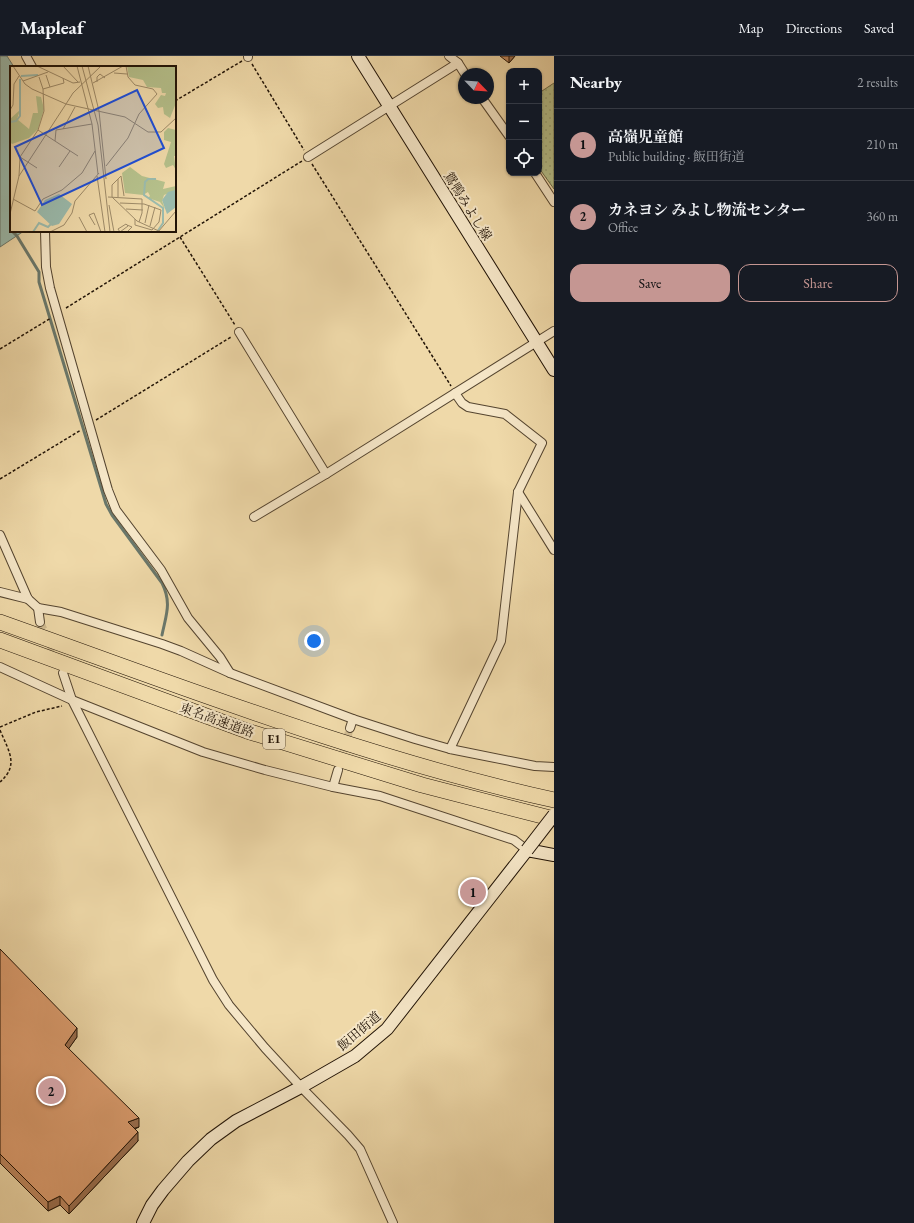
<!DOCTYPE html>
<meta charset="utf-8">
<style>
body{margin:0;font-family:"EB Garamond","Noto Serif JP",serif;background:#242831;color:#f1f3f6}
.controls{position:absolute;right:12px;top:12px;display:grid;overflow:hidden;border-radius:8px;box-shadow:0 1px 3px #0004}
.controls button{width:36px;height:36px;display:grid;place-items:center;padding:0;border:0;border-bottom:1px solid #363941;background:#171b24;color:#f1f3f6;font:20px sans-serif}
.compass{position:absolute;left:458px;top:12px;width:36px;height:36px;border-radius:50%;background:#171b24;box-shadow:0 1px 3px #0004;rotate:115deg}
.you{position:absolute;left:314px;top:585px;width:14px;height:14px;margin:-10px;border:3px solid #fff;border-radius:50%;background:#1a73e8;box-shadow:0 0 0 6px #1a73e833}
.badge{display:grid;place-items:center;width:26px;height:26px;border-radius:50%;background:#c59692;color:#111;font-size:13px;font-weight:700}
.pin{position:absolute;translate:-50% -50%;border:2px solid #fff;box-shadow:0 1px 4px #0006}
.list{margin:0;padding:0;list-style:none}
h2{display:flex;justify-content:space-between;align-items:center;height:52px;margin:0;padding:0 16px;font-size:17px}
h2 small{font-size:13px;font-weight:400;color:#9ea1a6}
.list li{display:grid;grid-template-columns:26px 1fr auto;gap:12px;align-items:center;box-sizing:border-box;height:72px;padding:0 16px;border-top:1px solid #363941}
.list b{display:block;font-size:15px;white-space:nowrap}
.list p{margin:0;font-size:13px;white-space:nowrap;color:#9ea1a6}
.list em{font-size:13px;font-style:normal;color:#9ea1a6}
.actions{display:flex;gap:8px;padding:12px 16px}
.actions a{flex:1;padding:9px 0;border:1px solid #c59692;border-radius:12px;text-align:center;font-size:14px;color:#c59692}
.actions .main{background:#c59692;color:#111}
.icon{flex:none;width:22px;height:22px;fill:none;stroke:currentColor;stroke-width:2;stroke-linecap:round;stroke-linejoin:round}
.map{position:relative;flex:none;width:554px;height:1167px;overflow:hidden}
header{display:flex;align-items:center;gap:24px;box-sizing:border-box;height:56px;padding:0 20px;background:#171b24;border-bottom:1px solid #363941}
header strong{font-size:19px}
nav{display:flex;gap:22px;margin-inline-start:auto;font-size:14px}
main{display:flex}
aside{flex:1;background:#171b24}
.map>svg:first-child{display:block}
.park{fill:url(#park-dots);stroke:#6b6a48}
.water{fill:#9abaac;stroke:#6a776a}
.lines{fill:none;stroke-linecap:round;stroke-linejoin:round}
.stream{stroke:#6a776a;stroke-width:3}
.street-tunnel{stroke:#d0bb91;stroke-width:8;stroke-dasharray:8 4;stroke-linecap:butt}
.street-casing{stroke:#54442f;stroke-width:10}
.secondary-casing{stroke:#211306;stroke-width:14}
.highway-casing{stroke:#211306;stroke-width:16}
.path{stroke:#211306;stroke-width:1.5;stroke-dasharray:3 2;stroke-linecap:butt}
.street{stroke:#f5e6c7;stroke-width:8}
.secondary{stroke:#f5e6c7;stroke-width:12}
.highway{stroke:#efd9a9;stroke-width:15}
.secondary-bridge-casing{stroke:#211306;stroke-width:14;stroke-linecap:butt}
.secondary-bridge{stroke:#f5e6c7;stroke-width:12}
.wall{fill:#bd875f;stroke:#211306}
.shaded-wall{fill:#9a6e4e;stroke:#211306}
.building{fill:#dc9d6f;stroke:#211306}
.labels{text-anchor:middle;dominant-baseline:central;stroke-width:4;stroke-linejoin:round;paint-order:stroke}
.shield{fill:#f5e6c7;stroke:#615240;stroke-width:1}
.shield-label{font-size:12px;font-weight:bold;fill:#211306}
.street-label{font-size:13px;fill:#211306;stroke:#f5e6c7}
.inset-river{fill:none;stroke:#9abaac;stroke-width:2}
.inset-road{fill:none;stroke:#9d8a68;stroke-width:1}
.view{fill:#1d4ed8;fill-opacity:0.15;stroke:#1d4ed8;stroke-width:2}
.inset-edge{fill:none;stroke:#211306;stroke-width:2}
</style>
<header>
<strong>Mapleaf</strong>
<nav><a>Map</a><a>Directions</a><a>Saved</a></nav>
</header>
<main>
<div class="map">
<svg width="554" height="1167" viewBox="0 0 554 1167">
<defs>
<pattern id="park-dots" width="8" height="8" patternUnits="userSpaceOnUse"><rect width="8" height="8" fill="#b5c08b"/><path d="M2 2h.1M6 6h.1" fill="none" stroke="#9ba476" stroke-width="1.8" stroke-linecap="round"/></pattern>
</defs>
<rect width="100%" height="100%" fill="#efd9a9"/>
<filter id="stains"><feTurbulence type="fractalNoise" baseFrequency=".005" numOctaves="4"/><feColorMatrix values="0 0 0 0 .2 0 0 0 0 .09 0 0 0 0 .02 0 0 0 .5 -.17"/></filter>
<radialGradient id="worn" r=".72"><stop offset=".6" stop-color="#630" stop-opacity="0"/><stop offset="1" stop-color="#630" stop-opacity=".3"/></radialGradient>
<path class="park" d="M554,27v106l-15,-21v-75z"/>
<path class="water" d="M0,0h7l7,11h-3v164h13l-24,16z"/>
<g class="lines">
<path class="stream" d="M12,175l5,5 22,36v10l67,222 6,11 50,68c10,20 4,32 0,52"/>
<g class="street-tunnel">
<path d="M40,566l18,40"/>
<path d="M340,707l10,-35"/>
</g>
<g class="street-casing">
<g id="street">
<path d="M26,0l6,11"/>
<path d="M449,0l9,7 7,11"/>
<path d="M248,1v-1"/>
<path d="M482,42l27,38"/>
<path d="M308,101l150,-94"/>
<path d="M535,117l19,29"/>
<path d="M45,175l1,36 4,21 58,202 8,20 45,60 27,48 32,39 10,16"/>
<path d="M239,276l87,142"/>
<path d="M518,436l36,58"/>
<path d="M254,461l72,-43 228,-143"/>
<path d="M0,479l28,64 10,9 23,4 101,32 19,7 49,22 123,46 62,20 35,10 85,17 19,1"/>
<path d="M0,536l28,7"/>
<path d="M38,552l2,14"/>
<path d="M0,611l72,33 131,52 62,18 68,17 47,9 134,44 13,10"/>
<path d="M63,617l9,27 141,280 16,25 36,43 36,39 47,48 12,14 33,74"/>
<path d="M350,672l3,-9"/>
<path d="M450,693l51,-108 17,-149 24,-49 -37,-29 -37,-7 -6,-4 -7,-10"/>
<path d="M333,731l5,-17"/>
</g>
</g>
<g class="secondary-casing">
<g id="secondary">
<path d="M358,0l196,314"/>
<path d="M143,1167l9,-18 11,-15 25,-29 23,-22 25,-18 65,-34 54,-31 32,-27 140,-179 27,5"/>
</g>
</g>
<g class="highway-casing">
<g id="highway">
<path d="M0,566c183,65 364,136 554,178"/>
<path d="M0,584l247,91 175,54 132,34"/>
</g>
</g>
<g class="path">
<path d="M252,8l52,86"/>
<path d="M175,45l67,-40"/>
<path d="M312,108l139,222"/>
<path d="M180,181l55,88"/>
<path d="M66,252l236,-147"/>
<path d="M0,293l51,-31"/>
<path d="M96,364l135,-83"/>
<path d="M0,423l81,-49"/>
<path d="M0,671l36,-15 26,-6"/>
<path d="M0,674c8,20 20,35 0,52"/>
</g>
<use href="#street" class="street"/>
<use href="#secondary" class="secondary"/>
<use href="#highway" class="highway"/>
<g class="secondary-bridge-casing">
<path id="secondary-bridge" d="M527,794l27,-35"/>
</g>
<use href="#secondary-bridge" class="secondary-bridge"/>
</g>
<g class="wall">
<path d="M500,0h15l-6,7z"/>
<path d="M0,893l77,88 -9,12 71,78 -4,2 3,12 -69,73 -9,-9 -12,6 -48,-48z"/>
</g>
<g class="shaded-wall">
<path d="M509,0h6l-6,7z"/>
<path d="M77,972v9l-12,17v-9z"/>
<path d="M139,1062v9l-11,3v-8z"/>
<path d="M138,1076v9l-69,73v-8z"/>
<path d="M60,1140v9l-12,6v-9z"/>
</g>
<path class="building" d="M0,893l77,79 -12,17 74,73 -11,4 10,10 -69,74 -9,-10 -12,6 -48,-48z"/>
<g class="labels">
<rect class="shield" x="263" y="673" width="22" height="20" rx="3"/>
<g class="shield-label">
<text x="274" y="683">E1</text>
</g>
<g class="street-label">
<text transform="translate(468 150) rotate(58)">鴛鴨みよし線</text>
<text transform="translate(217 664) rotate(20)">東名高速道路</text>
<text transform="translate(359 975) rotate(-40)">飯田街道</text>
</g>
</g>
<g transform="translate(10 10)">
<rect width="166" height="166" fill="#efd9a9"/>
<path d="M117,0h49v37l-6,15 -6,-4 -1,-7 -5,1 -3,-4 6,-9 4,1 1,-3h-4l-1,-5 -14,-1 -4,-7 -14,-3zM26,30l5,1 3,12 -6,20 -9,9 -17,6 -2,-2v-23l10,-9 -3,9 12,10 4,-16h5zM158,62l8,2v26h-2l2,14 -3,-5 -7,3 -2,-4 7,-22 -7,-2v-8zM120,101l12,9 23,6 -2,7 13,-3v4l-12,5 -2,6 3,8 -5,-7 -12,-4 2,-2 -2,-4 -5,3 -18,-2 -3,-20z" fill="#b5c08b"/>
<path d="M165,124l1,17 -9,7 -5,-14 6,-8zM49,128l13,10 -13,20 -7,2 -15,-14 8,-12z" fill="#9abaac"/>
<path class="inset-river" d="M11,10l17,-1M0,56l6,-1 4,-5v-37M146,113h-8l-3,3 -1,13 19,13v15l-6,9M23,166l6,-9 9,4 3,-3"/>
<path class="inset-road" d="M3,0l12,18 7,5 34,15 59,13 23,15h13l15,-14M27,0l36,17 7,-1M53,0l15,16M67,0l15,58 6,50M72,0l16,59 12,107M78,0l11,45 7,68M104,7l13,1M36,9l4,12M13,15l25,-9M87,16v-5l3,-3 5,4M83,17l30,-17M33,23l21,-6 -1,-5M56,38l7,-11 28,-27M0,44l3,-5 1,-21 5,-8M53,63l12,-22M28,64l40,26M45,75l1,-11 36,-6M10,91l17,11M96,100l22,-28 11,-24 18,-20 -4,-5 -18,-4 -7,-8 -2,-11M49,101l11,-16M9,110l1,-19 18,-27 6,-19 -1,-22 -4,-12M87,110l8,56M108,113v18M98,131l34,2v14l-3,9M102,131l25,24 24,11M102,131v-12l9,-9 3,20M3,133l22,12 8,-12 19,-9 20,-17 13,-22M110,137l24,1 17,6 -2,12 -7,8 -17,-5v-6M99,139l5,27M116,143l17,1M0,148l9,-38 47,-72M69,151l8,15M135,157l4,-18M85,159l-6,-10 5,-2 7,19M140,160l5,-19M40,166l14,-7 8,-12 3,-12 24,-28M110,166l8,-6 -2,-2 -8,5 2,3M117,166l5,-5 -5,-2M148,166l18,-21"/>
<path class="view" d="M127,24l27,58 -122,57 -27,-58z"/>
<rect width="166" height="166" class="inset-edge"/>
</g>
<rect width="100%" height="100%" filter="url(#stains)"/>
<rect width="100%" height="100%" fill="url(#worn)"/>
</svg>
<div class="controls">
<button>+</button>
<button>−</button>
<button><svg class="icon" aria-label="locate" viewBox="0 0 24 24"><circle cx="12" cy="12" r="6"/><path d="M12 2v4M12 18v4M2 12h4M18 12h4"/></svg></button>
</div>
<svg class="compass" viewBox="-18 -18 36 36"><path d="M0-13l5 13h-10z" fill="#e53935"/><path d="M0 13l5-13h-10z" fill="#9ea1a6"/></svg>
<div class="you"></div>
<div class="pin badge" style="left:473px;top:836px">1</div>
<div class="pin badge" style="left:51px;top:1035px">2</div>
</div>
<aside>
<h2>Nearby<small>2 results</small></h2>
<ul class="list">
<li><span class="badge">1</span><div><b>高嶺児童館</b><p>Public building · 飯田街道</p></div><em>210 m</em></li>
<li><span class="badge">2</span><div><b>カネヨシ みよし物流センター</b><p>Office</p></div><em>360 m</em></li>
</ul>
<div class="actions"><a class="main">Save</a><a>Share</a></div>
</aside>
</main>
